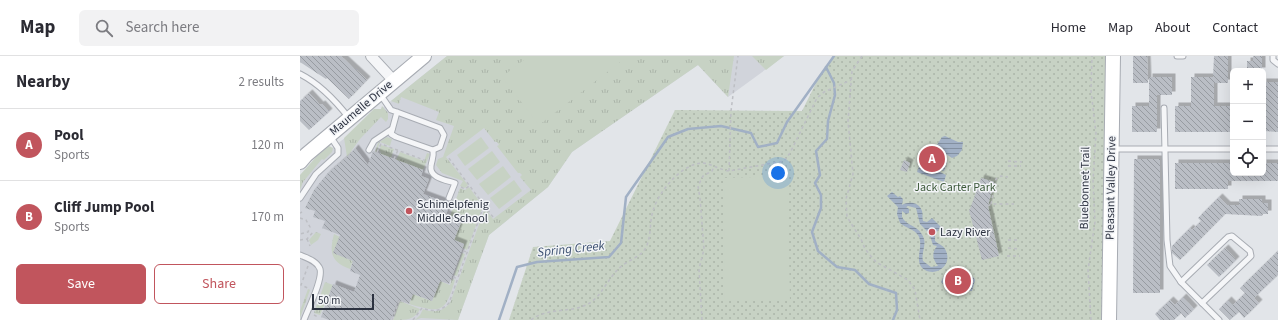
<!DOCTYPE html>
<meta charset="utf-8">
<style>
body{margin:0;font-family:"Source Sans 3",sans-serif;background:#f2f2f3;color:#2b2b33}
.controls{position:absolute;right:12px;top:12px;display:grid;overflow:hidden;border-radius:6px;box-shadow:0 4px 16px #0002}
.controls button{width:36px;height:36px;display:grid;place-items:center;padding:0;border:0;border-bottom:1px solid #e1e1e2;background:#fff;color:#2b2b33;font:20px sans-serif}
.scale{position:absolute;left:12px;bottom:10px;width:62px;box-sizing:border-box;padding-left:4px;border:2px solid #2c3240;border-top:0;font-size:11px;line-height:14px;white-space:nowrap;color:#2c3240;-webkit-text-stroke:3px #f2f4f7;paint-order:stroke}
.you{position:absolute;left:478px;top:117px;width:14px;height:14px;margin:-10px;border:3px solid #fff;border-radius:50%;background:#1a73e8;box-shadow:0 0 0 6px #1a73e833}
.badge{display:grid;place-items:center;width:26px;height:26px;border-radius:50%;background:#c1555d;color:#fff;font-size:13px;font-weight:700}
.pin{position:absolute;translate:-50% -50%;border:2px solid #fff;box-shadow:0 1px 4px #0006}
.list{margin:0;padding:0;list-style:none}
h2{display:flex;justify-content:space-between;align-items:center;height:52px;margin:0;padding:0 16px;font-size:17px}
h2 small{font-size:13px;font-weight:400;color:#7c7c81}
.list li{display:grid;grid-template-columns:26px 1fr auto;gap:12px;align-items:center;box-sizing:border-box;height:72px;padding:0 16px;border-top:1px solid #e1e1e2}
.list b{display:block;font-size:15px;white-space:nowrap}
.list p{margin:0;font-size:13px;white-space:nowrap;color:#7c7c81}
.list em{font-size:13px;font-style:normal;color:#7c7c81}
.actions{display:flex;gap:8px;padding:12px 16px}
.actions a{flex:1;padding:9px 0;border:1px solid #c1555d;border-radius:6px;text-align:center;font-size:14px;color:#c1555d}
.actions .main{background:#c1555d;color:#fff}
.icon{flex:none;width:22px;height:22px;fill:none;stroke:currentColor;stroke-width:2;stroke-linecap:round;stroke-linejoin:round}
.map{position:relative;flex:none;width:978px;height:264px;overflow:hidden}
header{display:flex;align-items:center;gap:24px;box-sizing:border-box;height:56px;padding:0 20px;background:#fff;border-bottom:1px solid #e1e1e2}
header strong{font-size:19px}
nav{display:flex;gap:22px;margin-inline-start:auto;font-size:14px}
.search{width:280px;height:36px;background:#f2f2f3;display:flex;align-items:center;gap:10px;box-sizing:border-box;padding:0 14px;border-radius:6px;color:#7c7c81;font-size:15px}
main{display:flex}
aside{flex:1;background:#fff}
.map>svg:first-child{display:block}
.built{fill:#d1d4db}
.grass{fill:url(#grass-tufts)}
.park{fill:url(#park-dots)}
.garden{fill:#c7d2c4}
.water{fill:url(#water-rules);fill-rule:evenodd}
.lines{fill:none;stroke-linecap:round;stroke-linejoin:round}
.stream{stroke:#a1b0c5;stroke-width:2.5}
.building{fill:url(#building-back-hatch);filter:url(#shadow)}
.lane-casing{stroke:#a8acb3;stroke-width:7}
.street-casing{stroke:#a8acb3;stroke-width:12}
.secondary-casing{stroke:#a8acb3;stroke-width:16}
.path{stroke:#bdbfc4;stroke-width:1.5;stroke-dasharray:3 3;stroke-linecap:butt}
.lane{stroke:#f5f6f8;stroke-width:5}
.street{stroke:#f5f6f8;stroke-width:10}
.secondary{stroke:#fff;stroke-width:14}
.poi-dot{fill:#c1555d;stroke:#f2f4f7;stroke-width:1.5}
.labels{text-anchor:middle;dominant-baseline:central;stroke-width:3;stroke-linejoin:round;paint-order:stroke}
.street-label{font-size:12px;fill:#2c3240;stroke:#f2f4f7}
.park-label{font-size:12px;fill:#3e5a3b;stroke:#f2f4f7}
.poi-label{font-size:12px;fill:#2c3240;stroke:#f2f4f7;text-anchor:start}
.water-label{font-size:13px;font-style:italic;fill:#3a4e6f;stroke:#f2f4f7}
</style>
<header>
<strong>Map</strong>
<div class="search"><svg class="icon" aria-label="search" viewBox="0 0 24 24"><circle cx="10" cy="10" r="6"/><path d="M15 15l6 6"/></svg>Search here</div>
<nav><a>Home</a><a>Map</a><a>About</a><a>Contact</a></nav>
</header>
<main>
<aside>
<h2>Nearby<small>2 results</small></h2>
<ul class="list">
<li><span class="badge">A</span><div><b>Pool</b><p>Sports</p></div><em>120 m</em></li>
<li><span class="badge">B</span><div><b>Cliff Jump Pool</b><p>Sports</p></div><em>170 m</em></li>
</ul>
<div class="actions"><a class="main">Save</a><a>Share</a></div>
</aside>
<div class="map">
<svg width="978" height="264" viewBox="0 0 978 264">
<defs>
<pattern id="grass-tufts" width="24" height="20" patternUnits="userSpaceOnUse"><rect width="24" height="20" fill="#c7d2c4"/><path d="M3 7l-1-3M5 7V3M7 7l1-3M15 17l-1-3M17 17v-4M19 17l1-3" fill="none" stroke="#abb5a9"/></pattern>
<pattern id="park-dots" width="8" height="8" patternUnits="userSpaceOnUse"><rect width="8" height="8" fill="#c7d2c4"/><path d="M2 2h.1M6 6h.1" fill="none" stroke="#abb5a9" stroke-width="1.8" stroke-linecap="round"/></pattern>
<pattern id="water-rules" width="6" height="5" patternUnits="userSpaceOnUse"><rect width="6" height="5" fill="#a1b0c5"/><path d="M0 2.5h6" fill="none" stroke="#8390a1"/></pattern>
<pattern id="building-back-hatch" width="6" height="6" patternUnits="userSpaceOnUse"><rect width="6" height="6" fill="#babec5"/><path d="M-1 5l2 2M0 0l6 6M5-1l2 2" fill="none" stroke="#979ba1"/></pattern>
<filter id="shadow"><feDropShadow dx="3.5" dy="-3.5" stdDeviation="0" flood-color="#0004"/></filter>
</defs>
<rect width="100%" height="100%" fill="#e2e5e9"/>
<path class="built" d="M147,0h337l-56,41 -30,-32 -126,87 -24,35 -59,48 -31,85h-158v-139l26,-28z"/>
<g class="grass">
<path d="M147,0h287l-6,41 -30,-32 -126,87 -24,35 -59,48 -31,85 -37,-2 -6,2 5,-5 3,-6c11,4 19,3 27,-6l35,-95 8,11 38,-29 -11,-13 2,-2 -2,-2h-2l-21,-27 2,-1 -2,-3h-2l-11,-14 -38,29 22,28 -3,3 -5,-2 3,-5 -21,-8 -6,-8 2,-6 5,-2 11,-31 -18,-6 3,-8 -38,-15 -2,7 -8,-3z"/>
<path d="M452,0h32l-18,14z"/>
<path d="M82,50l6,7v6l-2,3 -5,-5 -21,22 -13,18 -3,-19 30,-29h7z"/>
<path d="M87,81l5,2 -2,7 -10,-4 -4,11 -1,-1 3,-9z"/>
<path d="M81,89l13,4 -3,9 -11,-4 1,-2 -2,-1z"/>
<path d="M29,90l4,2 -1,4 -8,8 -2,-1 -19,23 -3,8v-15l17,-19z"/>
<path d="M100,96l24,9 3,-8 3,1 -7,16 -27,-10z"/>
<path d="M169,131l14,19 -16,44 -4,-2 1,-4 -10,-4 7,-20 -11,-4 10,-28 5,2z"/>
<path d="M16,176l5,2 -3,6 -7,5 -2,-5z"/>
<path d="M34,178l6,3 -6,16 19,8 -3,8c-19,-7 -21,-16 -16,-35z"/>
<path d="M162,197l3,1 -8,22 -3,-1z"/>
<path d="M152,223l3,1c-10,34 -14,33 -46,24l4,-10 19,7 8,-20 10,4z"/>
<path d="M25,226l8,3 -13,30 -6,-2z"/>
<path d="M8,233l2,1 -10,28v-7z"/>
<path d="M100,245l20,8c-5,11 -14,11 -27,11z"/>
</g>
<path class="park" d="M534,0h272l-4,264h-593l24,-73 77,-6 65,-131 127,1 17,-34z"/>
<g class="garden">
<path d="M229,0h99l-89,69 -37,-48z"/>
<path d="M181,81l8,11 -24,18 -8,-11z"/>
<path d="M192,95l8,11 -23,18 -9,-11z"/>
<path d="M203,110l8,11 -23,18 -9,-11z"/>
<path d="M487,120l3,124 -65,1 -1,-123z"/>
<path d="M214,124l8,11 -23,18 -9,-11z"/>
</g>
<g class="water">
<path d="M645,80l13,6h5l-1,8 -5,6 -5,2 -6,-4 -4,1 1,5 4,2 -3,9 -3,-1 -1,2 6,3 -2,7 -27,-10 3,-8 10,4 1,-2 -10,-4 3,-9 3,1 4,-6h4l7,-11z"/>
<path d="M592,136l6,5 2,-1 3,3 -1,6c7,-4 17,-3 20,6 1,4 0,7 1,10l4,1 5,-4 9,9 -6,7v7c4,4 9,4 11,10 6,13 -8,26 -21,19 -13,-8 0,-24 -7,-35 -4,-6 -12,-7 -18,-12l-3,-9 1,-7 -11,-11zM608,150l8,2 4,16 9,9 4,12 4,1c-6,8 -4,13 1,20l-7,1 -8,-6c-2,-8 3,-15 1,-22 -4,-14 -17,-12 -22,-22v-6l4,3 3,-1v-4l-3,-2z"/>
<path d="M655,216l5,1 3,4h10l2,3 -3,11h-26v-4l-5,-5 3,-6 6,1z"/>
</g>
<g class="lines">
<g class="stream">
<path d="M526,11l8,16 1,12 -7,26 -1,18 -11,12 4,24 -5,8 6,12v13l-9,24 6,19 19,16 18,3 14,14 27,9 1,17 -4,10"/>
<path d="M199,264l18,-53 20,-5 72,-5 12,-14 5,-46 42,-60 20,-8 33,-3 30,7 7,14 19,-4 10,-21 47,-66"/>
</g>
</g>
<g class="building">
<path d="M0,0h41l26,24 -18,19 -22,-21 -1,1 -26,-17z"/>
<path d="M833,0h14l1,27h-15z"/>
<path d="M914,0h14v27h-14v23h19v26h-58v-26h16v-29h22z"/>
<path d="M953,0h9v15h-15v-10h6z"/>
<path d="M849,21h23v18h-15v37h-25v-26h17z"/>
<path d="M963,26h15v50l-15,-1z"/>
<path d="M9,37l11,12 2,-1 7,8 -20,18 -9,-9v-20z"/>
<path d="M55,92l13,17 5,-14 50,19 -2,6 8,3 -6,15 27,10 -4,10 16,6 -8,20 10,4 -15,40 -9,-3 -8,20 -19,-7 -4,10 -11,-4 -7,20h-62l-8,-3 12,-33 21,8 6,-17 -10,-4 3,-10 -20,-8 7,-18 -18,-7 3,-7 -12,-4 2,-6 -10,-3 9,-18 14,-17 23,-20z"/>
<path d="M834,103h26v134h-27z"/>
<path d="M604,104l6,3 -3,9 -7,-2z"/>
<path d="M875,107h58v10h30v-10h15v18h-50v8h-53z"/>
<path d="M681,122l13,4 -6,24 11,50 -17,4 -13,-50 1,-1z"/>
<path d="M919,141l8,8h12v-6h23v4h6v11h-5l-1,2 -37,-2 -45,46 -8,-7v-7l18,-18 2,2 9,-9 -3,-3z"/>
<path d="M925,192l11,12 -17,17 -12,-12z"/>
<path d="M978,195v24l-24,23 5,5 -15,15 -5,-6 -9,8 -11,-11 9,-9 5,5 12,-12 -5,-5z"/>
<path d="M883,241l11,12 -9,9 -4,-5 -7,7h-14l-5,-6 15,-14 5,5z"/>
</g>
<g class="lines">
<g class="lane-casing">
<g id="lane">
<path d="M877,0h6"/>
<path d="M973,0v4l5,4"/>
<path d="M0,18c20,10 35,26 49,44"/>
<path d="M80,38l11,16 6,2 43,16 4,7 -4,12 -7,3 -37,-13 -5,-3 6,-22"/>
<path d="M864,52l3,132 3,26 11,16 38,38"/>
<path d="M812,93h121"/>
<path d="M963,93h15"/>
<path d="M69,94l5,-9 18,-12"/>
<path d="M133,94c1,7 -1,9 -2,16 -2,12 15,14 24,17l-6,15"/>
<path d="M0,142l16,-24 22,-20v-6l-8,-12"/>
<path d="M0,199c7,3 17,6 20,14 3,11 -12,40 -16,51"/>
<path d="M881,226l47,-45 4,-1 18,15 1,5 -3,3 -46,44"/>
</g>
</g>
<g class="street-casing">
<path id="street" d="M71,0l23,25"/>
</g>
<g class="secondary-casing">
<g id="secondary">
<path d="M0,106l6,-7 118,-99"/>
<path d="M809,264l4,-264"/>
</g>
</g>
<g class="path">
<path d="M562,0l-10,15 -4,50 5,53 -7,25 1,18 14,22 4,10 11,13 32,18 7,10 5,30"/>
<path d="M77,96l4,-8 43,16"/>
<path d="M94,103l4,-9"/>
<path d="M708,105l14,1"/>
<path d="M708,110h13"/>
<path d="M429,115l2,-60 7,-55"/>
<path d="M161,131l4,2 4,-3"/>
<path d="M691,148l5,-25 5,-3 7,1"/>
<path d="M184,149l9,12"/>
<path d="M688,150l3,-2h23"/>
<path d="M0,157l2,-1"/>
<path d="M0,162l6,2 4,7 -2,5 -8,2"/>
<path d="M7,183l3,7"/>
<path d="M0,184l7,-1 7,-8"/>
<path d="M708,184h12"/>
<path d="M708,192l12,1"/>
<path d="M163,195l4,1"/>
<path d="M707,200h13"/>
<path d="M8,210l-7,19 9,4"/>
<path d="M153,221l5,2"/>
<path d="M14,259l4,2"/>
<path d="M92,264l7,-19"/>
<path d="M113,264l9,-12c11,4 18,4 27,-5l35,-98 -36,-48"/>
<path d="M231,264c19,-15 47,-4 65,-22 10,-11 15,-24 27,-33 7,-5 18,-9 22,-16 7,-12 4,-26 8,-38 5,-19 29,-48 50,-48 9,1 17,7 26,8l55,-10 6,-8 27,-55 7,-6 27,-12"/>
<path d="M402,264l-3,-51 5,-20 -4,-51 -2,-12 5,-10 9,-5 2,-4"/>
<path d="M791,264l-3,-50 7,-48 -2,-41 3,-48 -5,-42 1,-35"/>
</g>
<use href="#lane" class="lane"/>
<use href="#street" class="street"/>
<use href="#secondary" class="secondary"/>
</g>
<g class="poi-dot">
<circle cx="109" cy="155" r="4"/>
<circle cx="632" cy="176" r="4"/>
</g>
<g class="labels">
<g class="street-label">
<text transform="translate(61 52) rotate(-40)">Maumelle Drive</text>
<text transform="translate(785 132) rotate(-89)">Bluebonnet Trail</text>
<text transform="translate(811 132) rotate(-89)">Pleasant Valley Drive</text>
</g>
<g class="park-label">
<text x="655" y="131">Jack Carter Park</text>
</g>
<g class="poi-label">
<text x="117" y="148">Schimelpfenig<tspan x="117" dy="14">Middle School</tspan></text>
<text x="640" y="176">Lazy River</text>
</g>
<g class="water-label">
<text transform="translate(271 193) rotate(-6)">Spring Creek</text>
</g>
</g>
</svg>
<div class="controls">
<button>+</button>
<button>−</button>
<button><svg class="icon" aria-label="locate" viewBox="0 0 24 24"><circle cx="12" cy="12" r="6"/><path d="M12 2v4M12 18v4M2 12h4M18 12h4"/></svg></button>
</div>
<div class="scale">50 m</div>
<div class="you"></div>
<div class="pin badge" style="left:632px;top:103px">A</div>
<div class="pin badge" style="left:658px;top:225px">B</div>
</div>
</main>
